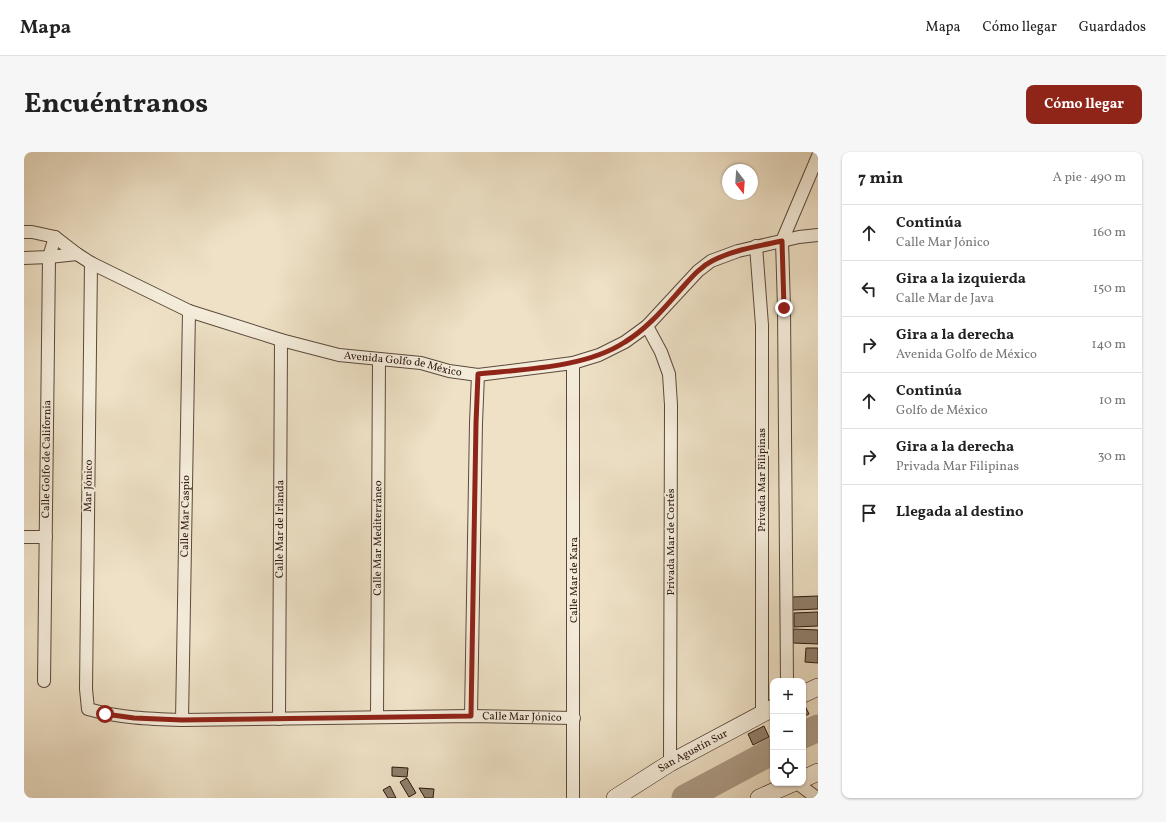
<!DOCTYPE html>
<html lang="es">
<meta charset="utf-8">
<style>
body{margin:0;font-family:Vollkorn,serif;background:#f6f6f6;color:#222}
.controls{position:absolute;right:12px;bottom:12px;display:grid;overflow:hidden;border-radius:8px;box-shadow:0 1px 3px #0004}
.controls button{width:36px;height:36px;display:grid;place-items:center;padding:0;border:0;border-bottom:1px solid #e0e0e0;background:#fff;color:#222;font:20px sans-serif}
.compass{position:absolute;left:698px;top:12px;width:36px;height:36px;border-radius:50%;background:#fff;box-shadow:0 1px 3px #0004;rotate:163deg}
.stop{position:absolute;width:12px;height:12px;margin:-9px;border:3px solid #8f2418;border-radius:50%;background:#fff}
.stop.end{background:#8f2418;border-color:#fff;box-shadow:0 1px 4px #0008}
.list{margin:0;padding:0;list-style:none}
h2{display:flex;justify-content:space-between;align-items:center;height:52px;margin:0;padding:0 16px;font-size:17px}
h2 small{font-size:13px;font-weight:400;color:#767676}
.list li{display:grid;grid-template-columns:26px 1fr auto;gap:12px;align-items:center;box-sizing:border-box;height:56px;padding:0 16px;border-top:1px solid #e0e0e0}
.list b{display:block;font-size:15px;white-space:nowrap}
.list p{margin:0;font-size:13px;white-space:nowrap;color:#767676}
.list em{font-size:13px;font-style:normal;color:#767676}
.icon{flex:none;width:22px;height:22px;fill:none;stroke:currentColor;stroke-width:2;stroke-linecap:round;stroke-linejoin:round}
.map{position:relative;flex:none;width:794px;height:646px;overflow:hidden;border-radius:8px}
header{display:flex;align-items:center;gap:24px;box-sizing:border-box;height:56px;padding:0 20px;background:#fff;border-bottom:1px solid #e0e0e0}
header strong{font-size:19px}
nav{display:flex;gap:22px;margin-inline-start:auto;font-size:14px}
.intro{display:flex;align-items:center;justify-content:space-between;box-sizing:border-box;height:96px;padding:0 24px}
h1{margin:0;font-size:28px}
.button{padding:10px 18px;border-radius:8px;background:#8f2418;color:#fff;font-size:14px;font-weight:700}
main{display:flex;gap:24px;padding:0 24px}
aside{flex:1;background:#fff;border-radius:8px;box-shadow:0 1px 3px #0004}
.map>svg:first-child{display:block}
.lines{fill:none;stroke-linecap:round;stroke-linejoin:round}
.river{stroke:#ac9c87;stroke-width:27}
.building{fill:#90806d;stroke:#2b160d}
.minor-casing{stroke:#5c493b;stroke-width:14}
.secondary-casing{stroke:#2b160d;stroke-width:18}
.minor{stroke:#f4ecda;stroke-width:12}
.secondary{stroke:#f4ecda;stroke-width:17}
.route{stroke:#8f2418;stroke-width:5}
.labels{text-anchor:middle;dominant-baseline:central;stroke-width:4;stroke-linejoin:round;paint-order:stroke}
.street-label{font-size:11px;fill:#2b160d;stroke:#f4ecda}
</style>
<header>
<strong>Mapa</strong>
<nav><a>Mapa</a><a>Cómo llegar</a><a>Guardados</a></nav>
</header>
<div class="intro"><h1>Encuéntranos</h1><a class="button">Cómo llegar</a></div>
<main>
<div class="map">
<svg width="794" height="646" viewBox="0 0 794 646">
<rect width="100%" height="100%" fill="#eee1c6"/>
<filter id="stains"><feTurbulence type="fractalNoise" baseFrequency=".005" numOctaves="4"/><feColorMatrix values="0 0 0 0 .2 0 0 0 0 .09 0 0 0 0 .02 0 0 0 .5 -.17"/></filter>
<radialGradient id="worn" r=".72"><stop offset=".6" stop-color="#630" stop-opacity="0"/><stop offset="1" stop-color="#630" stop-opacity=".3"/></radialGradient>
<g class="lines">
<g class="river">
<path d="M779,583l15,-7"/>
<path d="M661,646l88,-47"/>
</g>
</g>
<g class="building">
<path d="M794,444v13l-26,1v-13z"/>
<path d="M794,460v14l-24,1v-14z"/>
<path d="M769,477l25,1v14l-25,-1z"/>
<path d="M782,496h12v15l-13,-1z"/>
<path d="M779,552h1l5,10 -6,3z"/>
<path d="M740,574l5,11 -16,8 -5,-11z"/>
<path d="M368,615l16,1 -1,9 -15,-1z"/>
<path d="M383,626l9,15 -7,4 -9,-15z"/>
<path d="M366,634l6,12h-8l-5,-8z"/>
<path d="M395,636l15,1 -1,9h-8z"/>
</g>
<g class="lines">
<g class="minor-casing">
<g id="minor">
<path id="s1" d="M0,80h8l23,5 22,17 14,9 98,48 92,29 58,15 82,8 28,8 29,4 95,-12 26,-8 26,-13 22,-16 51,-55 13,-10 27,-10 61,-14 19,-2"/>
<path d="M732,94l6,79v389"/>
<path d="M0,106l25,-1 28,-3"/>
<path id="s2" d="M67,111l-5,426 2,20c31,9 62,10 94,11l289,-4 103,2"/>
<path d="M623,174l14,26 8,22 2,31 -1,358"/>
<path d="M0,385h22"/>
<path id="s3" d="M20,529l5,-424 6,-20"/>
<path d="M763,529l-3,-373 -2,-67 36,-85"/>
<path d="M447,564l5,-293 2,-48"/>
<path id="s4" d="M353,565l2,-358"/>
<path id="s5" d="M255,567l2,-379"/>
<path id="s6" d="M158,568l7,-409"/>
<path d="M773,631l20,15"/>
<path d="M549,646v-435"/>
</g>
</g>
<g class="secondary-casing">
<g id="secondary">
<path d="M779,542l15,-7"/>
<path d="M779,627l15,-7"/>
<path id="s7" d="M591,646l55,-35 103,-55"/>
<path d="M735,646l34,-15"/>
</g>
</g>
<use href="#minor" class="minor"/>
<use href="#secondary" class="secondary"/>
</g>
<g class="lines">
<path class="route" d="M81,562l29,4 48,2 289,-4 5,-293 2,-49c47,-5 107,-6 147,-32 23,-14 40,-35 57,-54 9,-10 18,-21 30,-27 21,-11 46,-15 70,-20l2,67"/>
</g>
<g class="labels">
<g class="street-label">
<text stroke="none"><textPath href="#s1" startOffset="406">Avenida Golfo de México</textPath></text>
<text stroke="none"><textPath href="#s3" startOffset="222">Calle Golfo de California</textPath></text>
<text transform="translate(738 328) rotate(-90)">Privada Mar Filipinas</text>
<text transform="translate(65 334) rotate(-89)">Mar Jónico</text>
<text stroke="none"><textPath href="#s6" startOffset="204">Calle Mar Caspio</textPath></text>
<text stroke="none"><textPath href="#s5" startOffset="190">Calle Mar de Irlanda</textPath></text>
<text stroke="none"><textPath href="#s4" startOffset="179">Calle Mar Mediterráneo</textPath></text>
<text transform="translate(647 390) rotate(-90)">Privada Mar de Cortés</text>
<text transform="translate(550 428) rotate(-90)">Calle Mar de Kara</text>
<text stroke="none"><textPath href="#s2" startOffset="881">Calle Mar Jónico</textPath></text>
<text stroke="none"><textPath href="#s7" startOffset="91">San Agustín Sur</textPath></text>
</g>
</g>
<rect width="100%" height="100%" filter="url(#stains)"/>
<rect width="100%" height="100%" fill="url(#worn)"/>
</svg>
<div class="controls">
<button>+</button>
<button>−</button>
<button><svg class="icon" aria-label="locate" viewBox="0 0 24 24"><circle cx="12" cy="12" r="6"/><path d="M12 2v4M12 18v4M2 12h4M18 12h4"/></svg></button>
</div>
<svg class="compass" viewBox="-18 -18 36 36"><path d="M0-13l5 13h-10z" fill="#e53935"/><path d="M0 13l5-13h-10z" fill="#767676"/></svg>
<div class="stop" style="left:81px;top:562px"></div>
<div class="stop end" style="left:760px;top:156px"></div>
</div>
<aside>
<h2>7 min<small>A pie · 490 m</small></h2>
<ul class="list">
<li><svg class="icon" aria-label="ahead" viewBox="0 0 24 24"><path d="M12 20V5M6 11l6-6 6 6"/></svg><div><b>Continúa</b><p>Calle Mar Jónico</p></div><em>160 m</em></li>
<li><svg class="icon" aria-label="left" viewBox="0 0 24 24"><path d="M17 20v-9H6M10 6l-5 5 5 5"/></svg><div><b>Gira a la izquierda</b><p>Calle Mar de Java</p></div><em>150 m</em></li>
<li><svg class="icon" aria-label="right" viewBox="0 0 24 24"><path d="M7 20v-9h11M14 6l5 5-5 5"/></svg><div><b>Gira a la derecha</b><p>Avenida Golfo de México</p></div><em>140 m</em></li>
<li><svg class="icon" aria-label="ahead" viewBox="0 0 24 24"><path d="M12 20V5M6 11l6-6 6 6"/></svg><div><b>Continúa</b><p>Golfo de México</p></div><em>10 m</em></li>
<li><svg class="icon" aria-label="right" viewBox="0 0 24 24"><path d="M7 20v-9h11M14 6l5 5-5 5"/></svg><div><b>Gira a la derecha</b><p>Privada Mar Filipinas</p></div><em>30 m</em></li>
<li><svg class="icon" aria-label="arrive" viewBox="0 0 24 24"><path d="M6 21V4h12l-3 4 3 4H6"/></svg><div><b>Llegada al destino</b></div></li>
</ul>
</aside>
</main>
